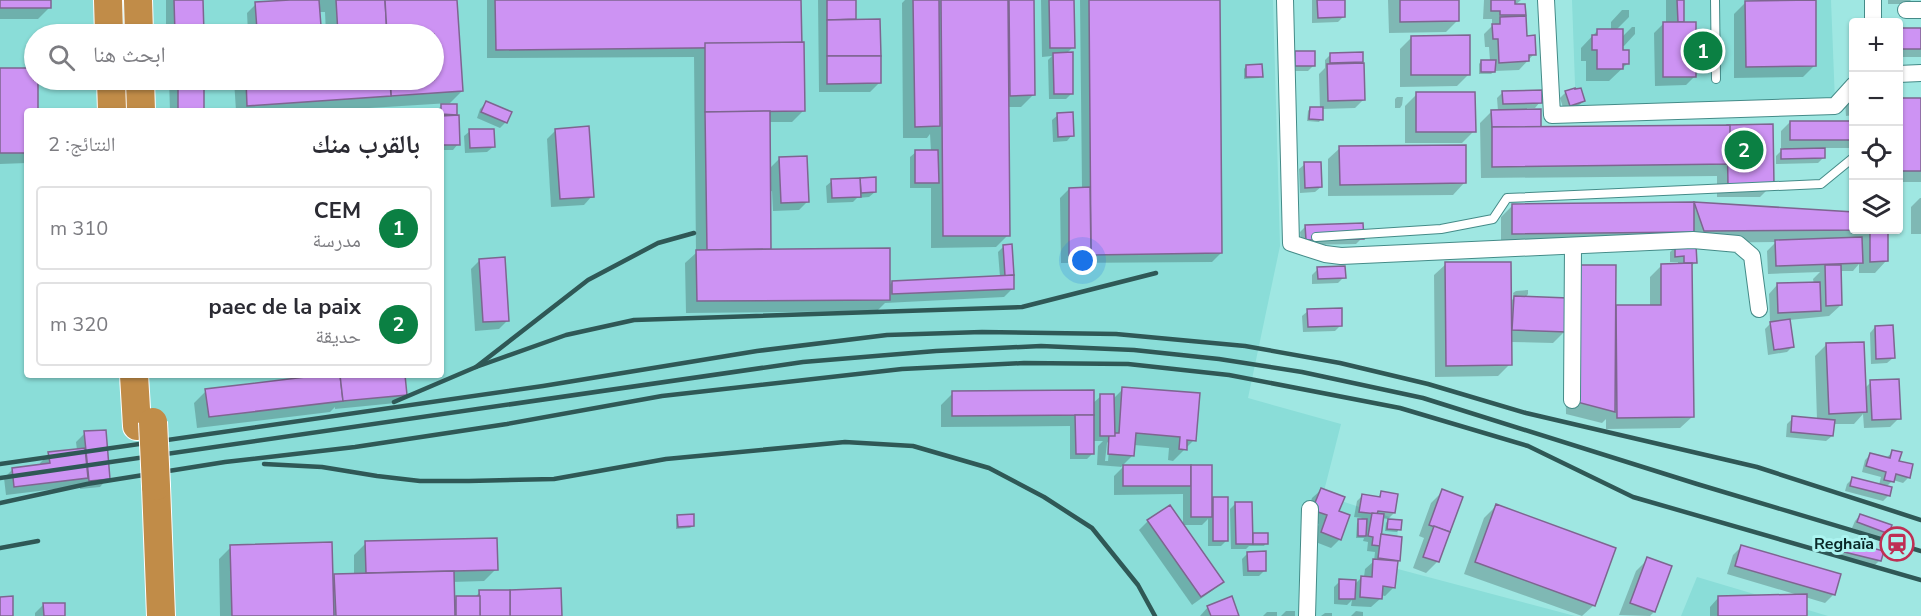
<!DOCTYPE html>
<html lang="ar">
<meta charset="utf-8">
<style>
body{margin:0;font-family:"Nunito Sans","Noto Naskh Arabic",sans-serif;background:#f2f2f3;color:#2b2b33;direction:rtl}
.controls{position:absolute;right:18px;top:18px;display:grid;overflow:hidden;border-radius:6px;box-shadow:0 2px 4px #0004}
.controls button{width:54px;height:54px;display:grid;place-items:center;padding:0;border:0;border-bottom:2px solid #e1e1e2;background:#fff;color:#2b2b33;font:30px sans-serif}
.you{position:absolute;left:1083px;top:261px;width:21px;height:21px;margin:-15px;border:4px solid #fff;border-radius:50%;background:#1a73e8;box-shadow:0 0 0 9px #1a73e833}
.badge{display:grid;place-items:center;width:39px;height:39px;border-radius:50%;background:#0b8043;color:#fff;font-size:20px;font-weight:700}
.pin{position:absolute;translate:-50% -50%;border:3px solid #fff;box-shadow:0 2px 6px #0006}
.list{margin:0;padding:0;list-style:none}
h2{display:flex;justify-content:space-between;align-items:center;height:78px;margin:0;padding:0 24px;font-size:26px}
h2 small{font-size:20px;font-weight:400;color:#7c7c81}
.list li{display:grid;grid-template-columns:39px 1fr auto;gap:18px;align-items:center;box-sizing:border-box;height:84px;margin:0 12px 12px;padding:0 12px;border:2px solid #e1e1e2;border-radius:6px}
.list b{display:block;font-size:22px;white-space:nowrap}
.list p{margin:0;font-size:20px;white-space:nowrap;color:#7c7c81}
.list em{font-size:20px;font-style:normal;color:#7c7c81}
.icon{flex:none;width:33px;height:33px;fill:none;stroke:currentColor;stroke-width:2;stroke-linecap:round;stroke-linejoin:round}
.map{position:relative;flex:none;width:1921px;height:616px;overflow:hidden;direction:ltr}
.search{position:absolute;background:#fff;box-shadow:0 2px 4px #0004;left:24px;top:24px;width:420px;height:66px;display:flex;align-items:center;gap:15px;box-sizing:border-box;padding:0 21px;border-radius:33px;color:#7c7c81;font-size:22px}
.panel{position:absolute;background:#fff;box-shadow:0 2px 4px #0004;left:24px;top:108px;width:420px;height:270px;border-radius:6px;direction:rtl}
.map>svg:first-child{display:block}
.built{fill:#8addd8;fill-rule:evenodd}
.shadow{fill:#0003;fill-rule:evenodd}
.building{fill:#cd93f3;stroke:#7e6590;stroke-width:1.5}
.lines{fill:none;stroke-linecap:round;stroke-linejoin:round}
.lane-casing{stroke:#448b88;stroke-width:10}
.street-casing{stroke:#448b88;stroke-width:18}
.highway-casing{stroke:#fff;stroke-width:30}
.lane{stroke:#fff;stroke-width:8}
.street{stroke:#fff;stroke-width:16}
.highway{stroke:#c18c48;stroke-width:28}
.rail{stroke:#2f5856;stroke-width:4.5}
.highway-bridge-casing{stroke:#fff;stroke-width:30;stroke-linecap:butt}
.highway-bridge{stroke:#c18c48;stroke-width:28}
.labels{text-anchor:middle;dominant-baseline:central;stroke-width:6;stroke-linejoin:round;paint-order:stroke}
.poi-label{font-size:16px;font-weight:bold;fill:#092726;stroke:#acf4f0;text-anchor:end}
</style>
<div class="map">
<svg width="1921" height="616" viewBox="0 0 1921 616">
<rect width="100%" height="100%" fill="#9fe7e2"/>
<g class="built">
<path d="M0,0h1273l7,246 -32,152 93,26 -18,71 76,25 -5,48 181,48h-1575zM34,34h400v46h-400zM27,111h414v264h-414z"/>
<path d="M1572,0h259l4,102 -259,10z"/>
<path d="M1697,577l131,39h-147z"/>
</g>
<g class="shadow">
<path d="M0,0h49l1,7 -12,12h-38z"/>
<rect x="166" y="0" width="36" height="34"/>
<path d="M313,0h143l6,91 -12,12 -129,8h-85l-2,-31h200v-46h-108l-1,-22h-7l1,14 -4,4v4h-73l6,-1 -1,-20 9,-9z"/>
<path d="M487,0h313l4,110 -12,12h-24l1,47 10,-10 29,42 -9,9 -26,1 -1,-20 -3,1v59l120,35 3,-4 108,-5 -2,-25 6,-6 9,42 -9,9 -119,6 -8,8 -191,2 -1,-50 11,-10 -2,-196 -207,1z"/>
<path d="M818,0h37v21l24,62 -9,9h-51z"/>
<path d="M905,0h127l1,95 -12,12h-14l1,128 -12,12 -65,1v-60h-21v-31l6,-5 15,-1 -1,-17 -3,4h-24l-1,-135z"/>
<path d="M1041,0h31l1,47 -7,7 6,39 -6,6h-17l-1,-39 4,-4 -10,1z"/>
<path d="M1080,0h138l3,253 -9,9 -151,1 -1,-65 9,-9h13z"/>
<path d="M1312,0h31l1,16 -6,6 -26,1z"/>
<path d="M1388,0h69v21l-11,11 -57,1z"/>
<path d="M1484,0h37l-6,5h9l2,32 8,17 -15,16 -24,1 -4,3h-12v-10l2,-3h9l-1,-14h-4l-1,-13 11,-11 -3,1v-5h-9z"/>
<path d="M1666,0h16l1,21 12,55 -9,9 -31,1 -1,-53 9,-9h3z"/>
<path d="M1888,0h23l-4,4h-19z"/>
<path d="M1746,2l69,63 -12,12 -69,1v-64z"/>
<path d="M1622,10h7v7l-13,13 5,8 11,-11h3v7l-11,12h-3l7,17 -19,18h-23v-20h-5v-13l17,-18h13v-8z"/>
<path d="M1921,29v28h-23v-24l4,-3z"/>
<path d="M1412,37l57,37 -12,12 -57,1v-38z"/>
<path d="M1295,52l19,13 -6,6h-18v-13z"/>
<path d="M1331,54l30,7 -3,4 6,34 -9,9 -34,1v10l-2,3 -12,-1 1,-10 2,-3 10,1 -1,-35 6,-6v-8z"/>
<path d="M1246,66l15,10 -2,2 -15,1v-10z"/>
<path d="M34,69v11h2l1,31h-10v52l-27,1v-94z"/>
<path d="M169,80h33l1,31h-33z"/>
<path d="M1503,92l37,10 -5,6h-8v3l13,17 232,-2v59l-12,12h-43v-21l-236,2 -1,-55 12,-12h6l-1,-13z"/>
<path d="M1566,92l18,9 -6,5 -14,5 -4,-13z"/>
<path d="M1417,94l57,37 -12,12h-57v-37z"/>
<path d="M1397,97h6l-1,8 -2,3h-5v-9z"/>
<path d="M1848,98h6v17l-8,1 -1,-15z"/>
<rect x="1898" y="99" width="23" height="83"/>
<path d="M486,103l20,19 -6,6 -23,-10 3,-9z"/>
<path d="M442,106l14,8 -3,3 5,27 -5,6h-12v-39h-2v-3z"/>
<path d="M1058,115l14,20 -5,6 -14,1 -1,-22z"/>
<path d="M1790,122h64v22l-4,4h-27l1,9 -6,6 -42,1v-8l8,-8h-3v-17z"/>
<path d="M556,130l36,66 -8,9 -33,2 -4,-68z"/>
<path d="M470,131l23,16 -6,5 -22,1 -1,-17z"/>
<path d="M1340,148l124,35 -11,12 -125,1v-37z"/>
<path d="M1305,164l16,23 -6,5 -15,1 -1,-24z"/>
<path d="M874,179l1,13 -6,5 -12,1 -4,4 -26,1 -1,-17 6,-5z"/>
<path d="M1920,198h1v36h-10v-27z"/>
<path d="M1694,204l160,10v16h32v31l-11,12h-16v-9l-6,7h-13l1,34 -12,11 -40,4 4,26 -6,6 -19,3 -3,-26 8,-8h-3l-1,-27 8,-9 37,-1 -1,-5 7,-7 -52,2 -1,-23 9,-9 -275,3v-28l12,-12 179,1z"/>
<path d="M1306,226l56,12 -6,6 -55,1 -1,-13z"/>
<path d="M1676,246l19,16 -4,5 1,150 -12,11 -74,1v-10l-4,4 -36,-9 -1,-83 -12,12 -43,-1v22l-12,12 -63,1 -1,-102 12,-11 64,38 4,-4 -1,-5 3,-2 12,-1v4l-3,4 89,9h36v-30l12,-12h16v-3h-8v-10z"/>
<path d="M479,261l29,59 -9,9 -24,2 -4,-62z"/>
<path d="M1318,269l26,8 -6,6 -26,1v-9z"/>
<path d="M1308,311l33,14 -6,6 -32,1 -1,-16z"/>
<path d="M1875,327l18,31 -6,5 -16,1 -1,-31z"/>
<path d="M1826,345l38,44 7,-7 28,36 -9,9 -26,1 -1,-14 -9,10h-21l-1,12 -6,5 -40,-4 1,-13 6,-6 24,2 -2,-64z"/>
<path d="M335,375h68l2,19 -9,9 -61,6v-2l-5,5 -133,16 -3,-25 12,-12z"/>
<path d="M1123,389l71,51 -21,21 -5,-1 1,-12 -35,-3 -1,10 -12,12 89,-1 1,35 2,-2 14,41 -6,6h-13v-27l-6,6h-19v-31l-69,1v-19l9,-9 -26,-2 1,-19 5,-5h-10v12l-6,6h-17v-33l-129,1v-22l12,-12 139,11 9,-8 12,3zM1110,439l-2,22h-3l2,-18z"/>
<path d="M85,433l23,45 -8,9 -20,2v-3l-74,9 -2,-17 9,-9 27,-3v-3l9,-9 28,-4 -1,-8z"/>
<path d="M1893,452l16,25 -6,6 -10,-3 -7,7 3,8 -6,6 -38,-10 2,-7 5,-5 27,6 2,-8 -19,-5 3,-12 6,-6 16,3z"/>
<path d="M1321,490l17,22 2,27 -9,9 -18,-7 6,-17 -14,-5 7,-21z"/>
<path d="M1443,491l-5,70 -12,12 -13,-5 11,-30 -5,-2 12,-33z"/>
<path d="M1382,493l12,20 -6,6 -6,-1 -2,18 18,24 -2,2 -2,25 -9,9 -5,-1v4l-9,8 -20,-1 1,-6 -5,5 -13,-1v-17l6,-6 14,4 8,-8h2l1,-8 9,-8 1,-9 -8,-1 1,-9 -5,-1 1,-3h-8l1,-15 5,-5 -8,-1 3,-16 6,-6 14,3z"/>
<path d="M1236,503l15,31h15v9l-2,3h-15l-3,3h-15l-1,-40z"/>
<path d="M1496,506l98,99 -12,11 -118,-42 20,-56z"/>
<path d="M1860,515l28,18 -6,6 -30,-11 3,-7z"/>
<path d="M678,516l15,10 -3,2 -14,1v-10z"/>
<path d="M1388,520l11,9 -2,3 -12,-1 1,-8z"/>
<path d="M1148,521l74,60 -9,9 -21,15 -53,-75z"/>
<path d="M1843,542l37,18 -6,6 -39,-10 2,-8z"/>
<path d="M366,543l130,26 -12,12 -32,1 1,20 4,-4h17l6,-6 81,24h-341l-1,-57 12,-12 101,32 3,-4h19v-20z"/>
<path d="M1742,546l92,48 -9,9 -20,-6v19h-95v-9l8,-9 80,-3 -71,-21 6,-19z"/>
<path d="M1248,553l17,17 -6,6h-16l-1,-17z"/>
<path d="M1648,559l6,53 -4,4 -31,-1 17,-44z"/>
<path d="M44,604l19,12h-28v-3z"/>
<path d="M1208,607l29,9h-37z"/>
<path d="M1286,611h9v5h-14z"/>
<path d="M1356,611l7,1v4h-12z"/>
<path d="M1267,612h10v4h-14z"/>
<path d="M1325,613h7v3h-11z"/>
</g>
<g class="building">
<rect x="0" y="0" width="51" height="8"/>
<path d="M174,0h29l1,34h-29z"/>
<path d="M290,0h29l2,26 -64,4 -2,-28z"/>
<path d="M336,0h49l2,34h-49z"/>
<path d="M385,0h72l6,91 -72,5 -1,-16h44v-46h-47z"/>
<path d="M495,0h306l1,47 -306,3z"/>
<path d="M827,0h29v19l-29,1z"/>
<path d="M913,0h26l1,126 -25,1z"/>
<path d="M941,0h67l2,236h-67z"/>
<path d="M1009,0h25l1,95 -25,1z"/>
<path d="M1049,0h25l1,48h-25z"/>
<path d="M1089,0h131l2,253 -131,2z"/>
<path d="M1317,0h28v17l-27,1z"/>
<path d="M1400,0h59v21l-59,1z"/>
<path d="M1491,0h24v4h10l1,11h-26v-4h-9z"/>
<path d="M1677,0h7v22h-6z"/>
<path d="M1816,0v66l-70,1 -1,-66z"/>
<path d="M1526,16l1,20 8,-1 1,20h-7v6l-30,2 -1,-24h-5l-1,-15h8v-7z"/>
<path d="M880,19l1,37h-54v-36z"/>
<rect x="1663" y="22" width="33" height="55"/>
<path d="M316,27v7h-73v-2z"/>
<rect x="1901" y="28" width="20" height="21"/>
<path d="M1597,29h26v21h6v14h-6v5h-26v-19h-5v-15h5z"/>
<path d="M1470,35v40h-59v-39z"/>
<path d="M804,42l1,69 -100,1v-69z"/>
<rect x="1295" y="51" width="20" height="15"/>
<path d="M1073,52v42h-19l-1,-41z"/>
<path d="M1363,52v10l-33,1v-10z"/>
<path d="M827,56h54v27l-54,1z"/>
<path d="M1481,60h15l-1,12h-14z"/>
<path d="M1364,63l1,37 -37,1 -1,-37z"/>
<path d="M1262,64l1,13h-17v-12z"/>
<path d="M0,68h34v12h4v31h-11v42h-27z"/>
<rect x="178" y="80" width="26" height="31"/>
<path d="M246,80h144l1,16 -144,10z"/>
<path d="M1575,88v1l6,-1 4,13 -15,5 -5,-15z"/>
<path d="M1542,90v13l-39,1 -1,-13z"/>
<path d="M1416,92h59l1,40h-60z"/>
<rect x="1898" y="98" width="23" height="73"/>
<path d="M486,101l26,11 -5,11 -26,-11z"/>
<path d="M441,104h16v11l-16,-1z"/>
<path d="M1310,107h13v13l-14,-1z"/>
<path d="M1541,109v18h-49l-1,-17z"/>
<path d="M770,111l1,138 -64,1 -2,-138z"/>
<path d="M1073,112l1,24 -16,1 -1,-24z"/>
<path d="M459,115l1,30h-19v-29z"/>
<rect x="1790" y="121" width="64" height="19"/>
<path d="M1773,124l1,61 -46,1 -1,-61z"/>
<path d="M1730,125v39l-238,3v-40z"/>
<path d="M589,126l5,71 -34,2 -5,-70z"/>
<path d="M469,129h25l1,18 -25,1z"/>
<path d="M1466,145v38l-126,2 -1,-39z"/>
<path d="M1825,148v10l-44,1v-10z"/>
<path d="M915,150h23l1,33h-24z"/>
<path d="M807,156l2,46 -28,1 -2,-46z"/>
<path d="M1304,162h17l1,25 -17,1z"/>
<path d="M876,177v15l-15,1 -1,-15z"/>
<path d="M860,178l1,19 -29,1 -1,-19z"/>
<path d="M1090,187l1,68h-22v-67z"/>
<path d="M1694,202l160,10v18h15l-165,1z"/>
<path d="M1694,202v30l-182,2v-30z"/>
<path d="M1363,223l1,16 -58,1 -1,-15z"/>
<path d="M1870,230h18v31l-18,1z"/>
<path d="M1862,237l1,26 -87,3 -1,-26z"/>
<path d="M1012,244l2,31 -9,1 -2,-31z"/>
<path d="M1675,245h21l1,18h-13v-7l-9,1z"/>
<path d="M890,248v52l-193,1 -1,-51z"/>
<path d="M505,257l4,64 -26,1 -4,-63z"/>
<path d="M1445,262h66l1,103 -66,1z"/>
<path d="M1692,263l2,154 -77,1 -1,-113h45v-41z"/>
<path d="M1576,265h40l-1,147 -38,-10z"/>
<path d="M1825,265h16l1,40 -16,1z"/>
<path d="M1345,266l1,12 -28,1 -1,-12z"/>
<path d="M1014,275v14l-122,5v-13z"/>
<path d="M1820,282l1,29 -43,2 -1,-30z"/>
<path d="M1514,296l54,2 -1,34 -55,-2z"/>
<path d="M1342,308v18l-34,1 -1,-18z"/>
<path d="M1790,319l4,28 -20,3 -4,-28z"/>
<path d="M1893,325l2,33 -19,1 -1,-33z"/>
<path d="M1864,342l3,70 -38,2 -3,-71z"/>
<path d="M322,375h18l3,26 -134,16 -4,-28z"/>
<path d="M340,375h65l2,20 -64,6z"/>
<path d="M1899,379l2,40 -29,1 -2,-40z"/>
<path d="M1122,387l78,6 -4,48 -9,-1v10l-8,-1 1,-12 -44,-4 -2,23 -26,-2 1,-21h10z"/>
<path d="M1094,390v25l-142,1v-25z"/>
<path d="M1100,394h14l1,42h-15z"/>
<path d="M1075,415h19v39h-18z"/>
<path d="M1792,416l43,4 -2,16 -42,-4z"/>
<path d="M106,430l4,49 -21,2 -5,-50z"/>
<path d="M85,448l3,30 -74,9 -2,-19 38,-5 -2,-11z"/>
<path d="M1892,450l10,2 -3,9 14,3 -3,14 -14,-4 -2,8 -10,-2 2,-8 -20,-6 4,-13 20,5z"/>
<rect x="1123" y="465" width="68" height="21"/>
<rect x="1191" y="465" width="21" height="52"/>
<path d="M1852,477l40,10 -2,9 -40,-10z"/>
<path d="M1321,488l24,9 -6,14 11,4 -9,25 -20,-8 6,-17 -15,-5z"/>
<path d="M1442,489l21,8 -13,35 -21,-7z"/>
<path d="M1381,491l17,3 -3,19 -17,-2 -1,3 -18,-2 3,-18 18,3z"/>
<rect x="1213" y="497" width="15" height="44"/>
<path d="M1235,502h17l1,42h-17z"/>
<path d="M1496,504l120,44 -21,58 -120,-44z"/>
<path d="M1170,505l54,77 -23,15 -54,-77z"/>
<path d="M1372,513l12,1 -4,32 -8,-1 1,-8 -5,-1z"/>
<path d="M694,514v12l-16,1 -1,-12z"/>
<path d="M1860,514l32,11 -3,9 -32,-12z"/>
<path d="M1358,519h9l-1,17h-8z"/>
<path d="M1388,519l14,1 -1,10 -14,-1z"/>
<path d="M1434,526l16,6 -11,30 -16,-5z"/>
<rect x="1253" y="533" width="15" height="11"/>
<path d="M1381,534l21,3 -2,24 -22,-3z"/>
<path d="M497,538l1,32 -132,3 -1,-32z"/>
<path d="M1843,541l41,10 -3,10 -41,-10z"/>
<path d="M332,542l2,74h-102l-2,-71z"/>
<path d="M1741,545l100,29 -6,21 -100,-29z"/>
<path d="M1266,551v20h-18l-1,-19z"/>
<path d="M1647,557l25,9 -17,46 -25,-9z"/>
<path d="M1373,559l25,2 -3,27 -12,-2 -1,13 -22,-2 1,-21 11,1z"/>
<path d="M454,571l1,45h-119l-2,-42z"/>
<path d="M1339,579l17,1 -1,19h-16z"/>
<path d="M561,588l1,28h-52v-26z"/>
<path d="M479,590h31v26h-30z"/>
<path d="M1807,594v22h-89v-20z"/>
<path d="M13,596v20h-13v-19z"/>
<rect x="456" y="596" width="24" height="20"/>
<path d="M1232,596l7,20h-28l-4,-10z"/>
<path d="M43,603h22v13h-21z"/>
</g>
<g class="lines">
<g class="lane-casing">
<g id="lane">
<path d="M1715,0l1,79"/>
<path d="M1316,237l125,-8 52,-10 14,-21 314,-14 33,-27"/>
</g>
</g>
<g class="street-casing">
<g id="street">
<path d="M1285,0l6,243 34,11 16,2 352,-16 45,4 14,12 7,53"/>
<path d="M1546,0l6,115 283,-9 19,-21"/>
<path d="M1873,0v22"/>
<path d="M1906,10h15"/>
<path d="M1898,74l23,-1"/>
<path d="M1572,400l1,-153"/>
<path d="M1307,616l3,-107"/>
</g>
</g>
<g class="highway-casing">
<g id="highway">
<path d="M108,0l1,34"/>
<path d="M138,0l1,34"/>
<path d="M111,80l1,31"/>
<path d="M140,80l1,31"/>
<path d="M134,375l3,51"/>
<path d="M156,486l5,130"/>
</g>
</g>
<use href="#lane" class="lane"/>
<use href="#street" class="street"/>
<use href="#highway" class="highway"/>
<g class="rail">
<path d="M476,367l90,-32 68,-15 388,-13 134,-34"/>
<path d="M394,402l82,-35 112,-87 70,-37 36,-10"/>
<path d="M0,464l543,-78 214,-35 130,-16 95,-3 134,2 129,12 95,17 88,21 98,29 231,54 164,53"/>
<path d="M264,464l58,3 55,9 43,5h49l85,-2 112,-20 179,-17 68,4 76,22 55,29 48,31 46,57 17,31"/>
<path d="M0,478l803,-116 133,-11 105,-5 93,4 85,9 83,13 121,26 274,86 224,67"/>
<path d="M0,503l87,-19 138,-22 130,-15 152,-23 155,-28 240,-27 122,-6 104,1 101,11 171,33 128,38 105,51 288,83"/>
<path d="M0,548l38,-7"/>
</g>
<g class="highway-bridge-casing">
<path id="highway-bridge" d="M153,422l3,64"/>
</g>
<use href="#highway-bridge" class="highway-bridge"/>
</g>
<defs>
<g id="station-ring" transform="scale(1.725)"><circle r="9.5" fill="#acf4f0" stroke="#bf2f54" stroke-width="1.5"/><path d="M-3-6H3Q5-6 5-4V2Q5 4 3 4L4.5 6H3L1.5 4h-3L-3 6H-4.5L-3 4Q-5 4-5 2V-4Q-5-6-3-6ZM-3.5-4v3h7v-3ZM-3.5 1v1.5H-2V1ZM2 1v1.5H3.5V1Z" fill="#bf2f54"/></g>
</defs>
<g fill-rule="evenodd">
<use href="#station-ring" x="1897" y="544"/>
</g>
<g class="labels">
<g class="poi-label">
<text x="1874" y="544">Reghaïa</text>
</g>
</g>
</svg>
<div class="controls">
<button>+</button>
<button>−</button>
<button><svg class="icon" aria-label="locate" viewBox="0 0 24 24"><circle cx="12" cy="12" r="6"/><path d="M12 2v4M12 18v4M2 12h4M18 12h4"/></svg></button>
<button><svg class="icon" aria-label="layers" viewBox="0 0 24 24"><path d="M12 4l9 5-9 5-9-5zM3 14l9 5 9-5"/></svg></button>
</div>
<div class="you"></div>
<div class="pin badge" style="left:1703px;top:51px">1</div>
<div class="pin badge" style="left:1744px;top:150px">2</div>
<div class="search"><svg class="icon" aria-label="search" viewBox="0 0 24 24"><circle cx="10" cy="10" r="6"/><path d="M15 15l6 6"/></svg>ابحث هنا</div>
<section class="panel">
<h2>بالقرب منك<small>النتائج: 2</small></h2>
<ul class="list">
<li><span class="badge">1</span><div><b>CEM</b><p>مدرسة</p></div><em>310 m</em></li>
<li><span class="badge">2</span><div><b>paec de la paix</b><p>حديقة</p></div><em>320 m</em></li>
</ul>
</section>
</div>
